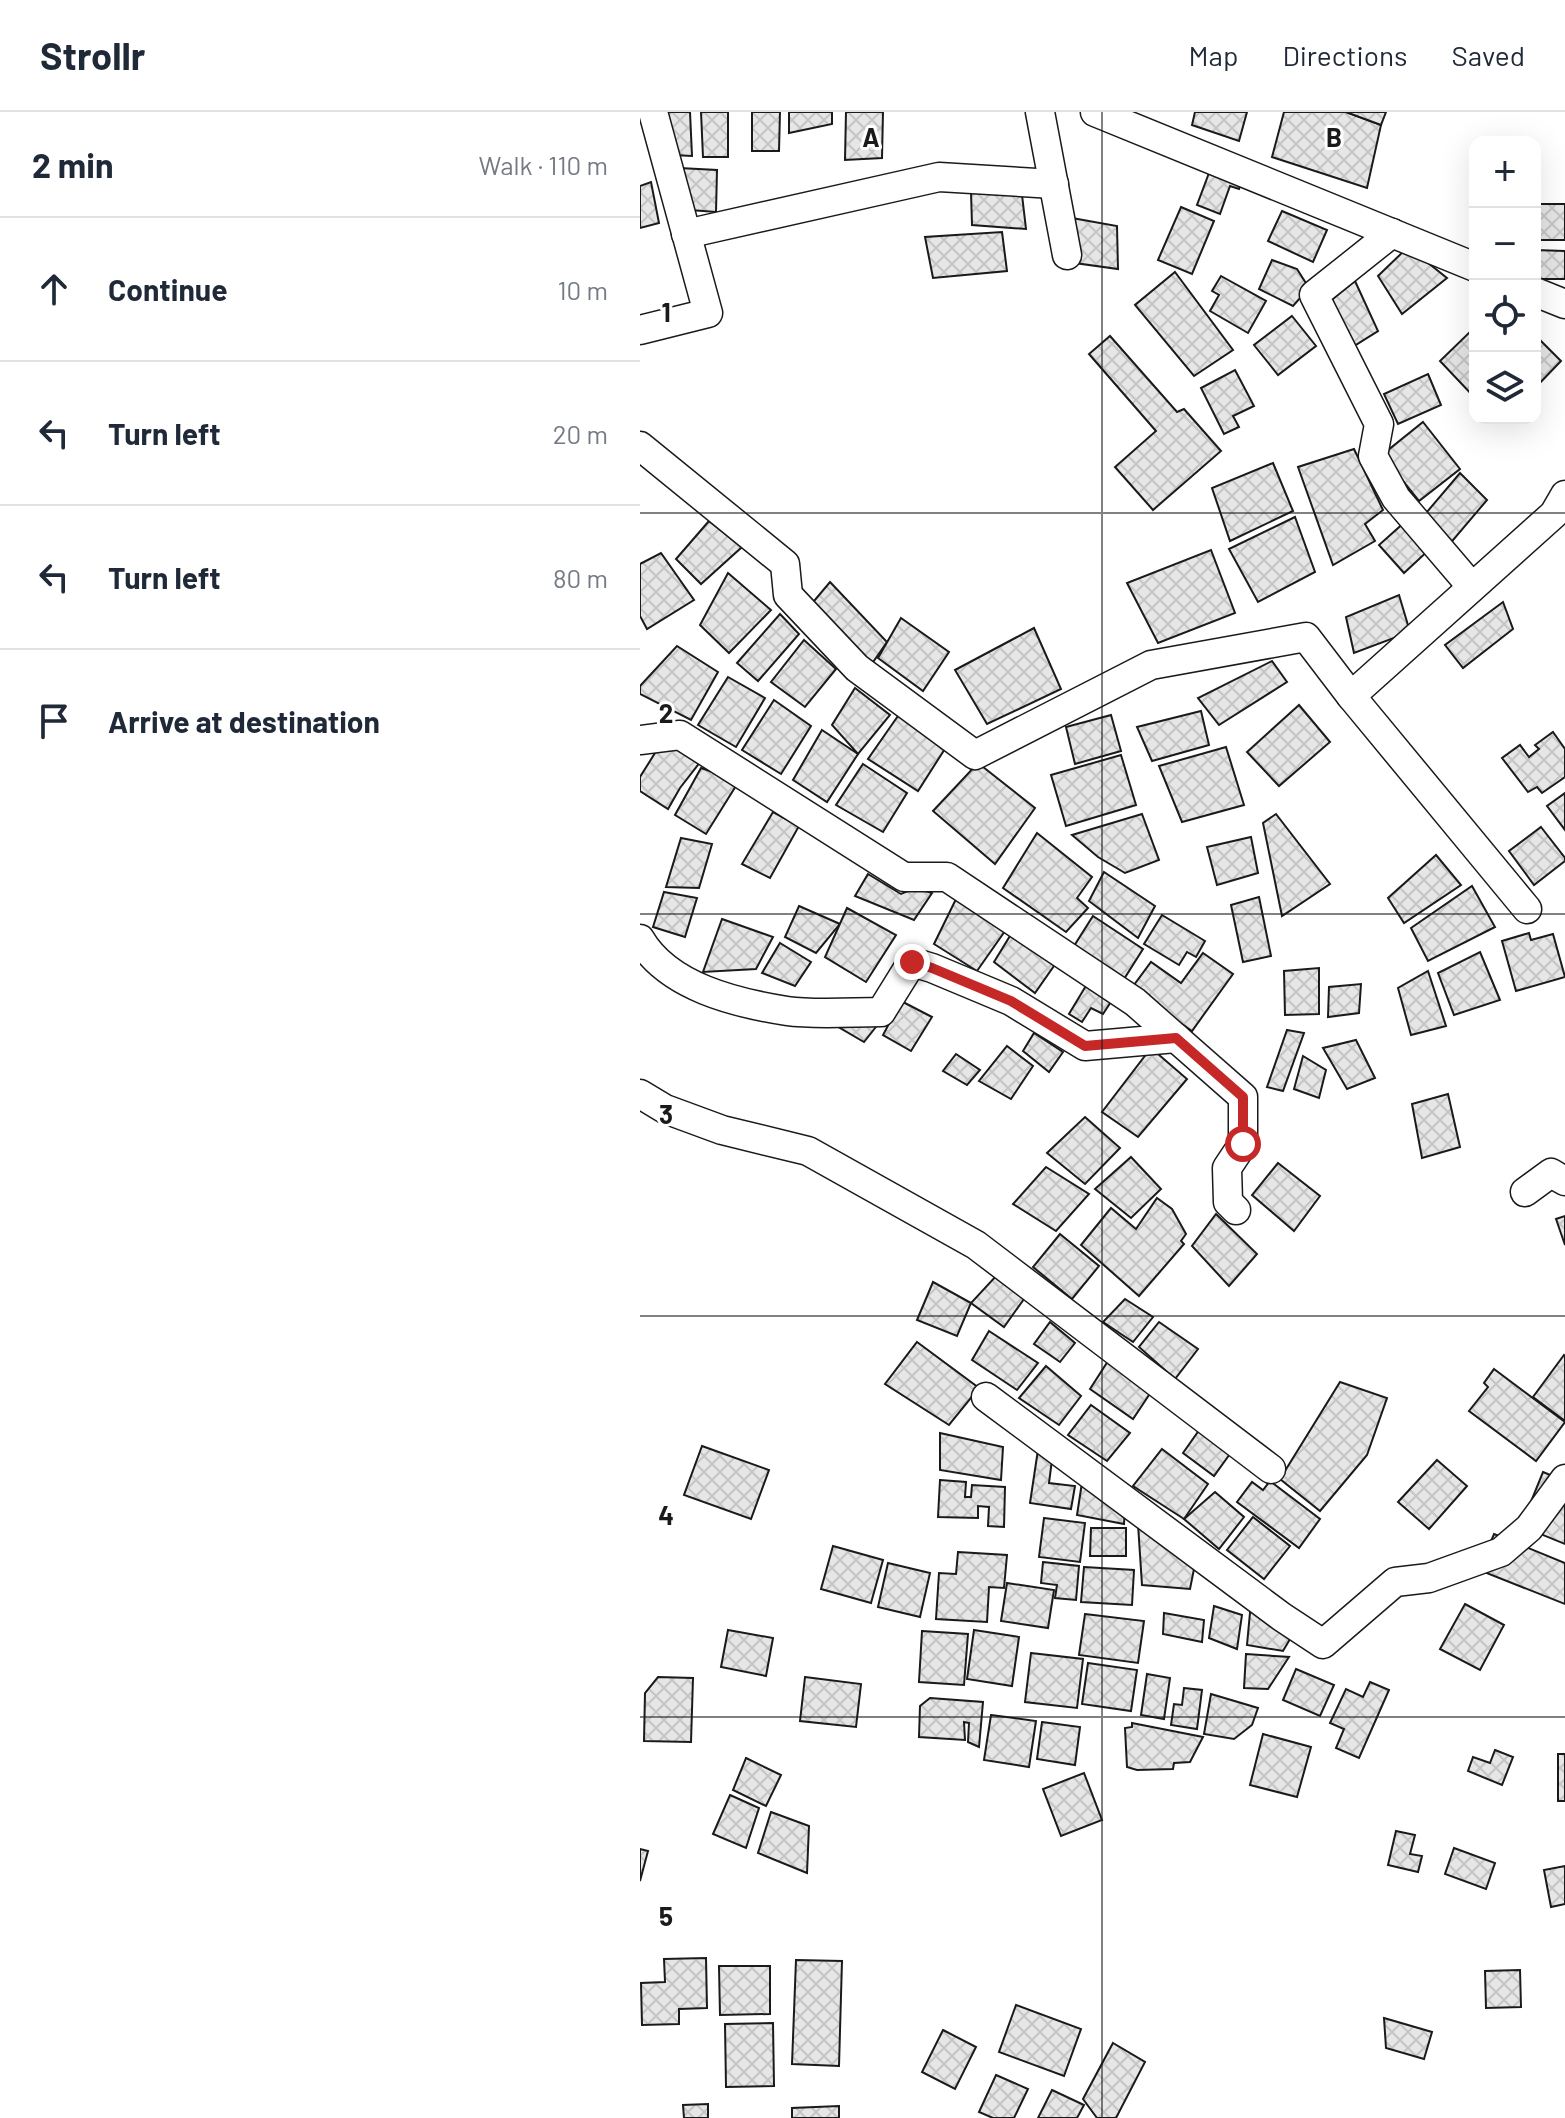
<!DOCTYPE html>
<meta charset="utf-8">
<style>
body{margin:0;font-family:Barlow,sans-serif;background:#f2f2f3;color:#1f2937}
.controls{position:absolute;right:24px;top:24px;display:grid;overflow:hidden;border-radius:16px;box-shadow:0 8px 32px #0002}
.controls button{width:72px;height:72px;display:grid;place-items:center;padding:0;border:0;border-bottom:2px solid #e0e1e3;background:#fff;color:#1f2937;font:40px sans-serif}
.stop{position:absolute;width:24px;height:24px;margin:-18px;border:6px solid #c62828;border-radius:50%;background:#fff}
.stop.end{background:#c62828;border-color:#fff;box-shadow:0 2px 8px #0008}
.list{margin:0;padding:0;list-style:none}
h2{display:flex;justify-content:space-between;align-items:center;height:104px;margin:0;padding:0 32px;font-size:34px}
h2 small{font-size:26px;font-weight:400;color:#747a83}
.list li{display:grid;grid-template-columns:52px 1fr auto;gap:24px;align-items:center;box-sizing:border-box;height:144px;padding:0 32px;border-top:2px solid #e0e1e3}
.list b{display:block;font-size:30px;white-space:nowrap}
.list em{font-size:26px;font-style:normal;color:#747a83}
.icon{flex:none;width:44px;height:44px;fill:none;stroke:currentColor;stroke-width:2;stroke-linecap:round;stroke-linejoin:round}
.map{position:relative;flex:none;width:925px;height:2006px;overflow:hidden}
header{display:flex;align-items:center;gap:48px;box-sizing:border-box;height:112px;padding:0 40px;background:#fff;border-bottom:2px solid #e0e1e3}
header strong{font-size:38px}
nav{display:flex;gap:44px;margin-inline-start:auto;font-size:28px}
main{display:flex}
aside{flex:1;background:#fff}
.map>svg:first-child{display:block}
.building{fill:url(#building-cross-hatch);stroke:#1a1a1a;stroke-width:2}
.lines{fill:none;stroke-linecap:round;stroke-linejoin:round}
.minor-casing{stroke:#1a1a1a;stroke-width:31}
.minor{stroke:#fff;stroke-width:28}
.route{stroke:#c62828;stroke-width:10}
.grid{fill:none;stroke:#1a1a1a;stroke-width:2;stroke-opacity:0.55}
.grid-label{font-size:26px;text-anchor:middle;font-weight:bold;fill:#1a1a1a;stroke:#fff;stroke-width:6;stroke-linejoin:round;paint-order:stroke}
</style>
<header>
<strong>Strollr</strong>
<nav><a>Map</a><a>Directions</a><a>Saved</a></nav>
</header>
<main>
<aside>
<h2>2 min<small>Walk · 110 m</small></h2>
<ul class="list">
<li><svg class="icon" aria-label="ahead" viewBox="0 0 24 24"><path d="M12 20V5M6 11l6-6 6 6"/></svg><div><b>Continue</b></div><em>10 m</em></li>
<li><svg class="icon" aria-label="left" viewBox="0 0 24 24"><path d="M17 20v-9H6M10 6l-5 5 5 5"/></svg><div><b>Turn left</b></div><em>20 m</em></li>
<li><svg class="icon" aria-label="left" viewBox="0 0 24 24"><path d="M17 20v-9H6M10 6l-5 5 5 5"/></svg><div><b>Turn left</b></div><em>80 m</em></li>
<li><svg class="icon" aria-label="arrive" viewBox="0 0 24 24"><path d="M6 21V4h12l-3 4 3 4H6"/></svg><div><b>Arrive at destination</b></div></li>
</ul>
</aside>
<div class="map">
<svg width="925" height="2006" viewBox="0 0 925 2006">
<defs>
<pattern id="building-cross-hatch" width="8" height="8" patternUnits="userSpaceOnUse" patternTransform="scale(2)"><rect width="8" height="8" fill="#e6e6e6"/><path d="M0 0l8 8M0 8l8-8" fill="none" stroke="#c5c5c5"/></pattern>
</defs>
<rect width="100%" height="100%" fill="#fff"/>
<g class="building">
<path d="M21,0h29l2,44 -19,-1z"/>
<path d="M61,0h27v45h-25z"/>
<path d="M112,0h28l-1,39h-27z"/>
<path d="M149,0h43v12l-43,9z"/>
<path d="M206,0h37l-1,46 -37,2z"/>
<path d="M555,0h52l-8,29 -47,-16z"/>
<path d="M644,0h62l35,13 -14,63 -95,-31z"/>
<path d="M706,0h40l-5,13z"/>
<path d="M572,53l31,12 -4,12 -9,-3 -10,28 -23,-9z"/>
<path d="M39,56l38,2 -1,42 -26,-2z"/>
<path d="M11,70l8,41 -19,5v-42z"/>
<path d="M331,80l51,3 4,34 -54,-4z"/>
<rect x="895" y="92" width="30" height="36"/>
<path d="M541,95l33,14 -22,53 -34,-14z"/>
<path d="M642,99l45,19 -14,32 -45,-21z"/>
<path d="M432,106l45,8 1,43 -43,-6z"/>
<path d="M362,120l5,39 -74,7 -8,-41z"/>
<path d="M768,135l39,31 -45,36 -24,-38z"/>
<path d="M895,138l30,1v28h-30z"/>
<path d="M632,148l25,9 12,19 -16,18 -34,-17z"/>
<path d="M535,160l58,78 -39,26 -59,-71z"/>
<path d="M581,164l45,25 -18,32 -38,-22 9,-16 -7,-4z"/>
<path d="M715,169l23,50 -24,15 -25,-44z"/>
<path d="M652,204l24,30 -38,29 -24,-30z"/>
<path d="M835,215v71l-35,-37z"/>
<path d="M895,223l26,26 -26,27z"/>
<path d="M470,224l67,76 7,-3 37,42 -68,59 -38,-43 41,-36 -67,-77z"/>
<path d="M595,258l19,36 -21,10 6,11 -15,7 -23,-46z"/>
<path d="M788,262l13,31 -43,19 -14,-30z"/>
<path d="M783,310l37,47 -41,32 -37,-46z"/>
<path d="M714,337l29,61 -18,14 10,17 -42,24 -35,-98z"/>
<path d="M633,351l20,48 -63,30 -18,-53z"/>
<path d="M820,361l27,27 -39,46 -27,-27z"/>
<path d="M655,405l20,55 -57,30 -29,-53z"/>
<path d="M69,409l33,26 -41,37 -25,-25z"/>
<path d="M766,409l25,27 -27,25 -25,-28z"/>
<path d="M571,438l24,63 -77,30 -31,-60z"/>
<path d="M21,441l33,47 -47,29 -7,-13v-52z"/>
<path d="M88,461l43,37 -42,43 -29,-28z"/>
<path d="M190,470l57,60 -16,23 -62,-58z"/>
<path d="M759,483l11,37 -56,21 -8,-36z"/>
<path d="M863,490l10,27 -50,39 -18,-23z"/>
<path d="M140,502l19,20 -41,47 -21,-18z"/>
<path d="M261,506l48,34 -26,39 -45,-33z"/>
<path d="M394,516l27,61 -74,35 -32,-54z"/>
<path d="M164,528l32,29 -31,38 -34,-25z"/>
<path d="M37,534l41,26 -27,48 -51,-26v-8z"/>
<path d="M632,549l15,21 -68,43 -21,-27z"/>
<path d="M88,565l37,21 -29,49 -38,-22z"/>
<path d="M215,576l35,27 -32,39 -26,-29z"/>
<path d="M134,588l37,26 -30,48 -39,-24z"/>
<path d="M659,593l31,37 -51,44 -32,-34z"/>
<path d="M561,599l8,34 -57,16 -15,-34z"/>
<path d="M260,601l48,31 -30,47 -50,-32z"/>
<path d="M471,603l10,36 -46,13 -9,-37z"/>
<path d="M182,618l36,24 -31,48 -34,-22z"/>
<path d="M913,620l12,17v28l-23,16 -5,-6 -9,5 -26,-34 18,-13 9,12 10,-8 -4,-4z"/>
<path d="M37,631l24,18 -21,27 -12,21 -28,-18v-14l20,-32z"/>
<path d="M586,635l18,58 -62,17 -23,-56z"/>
<path d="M481,643l15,50 -70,21 -15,-51z"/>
<path d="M338,651l57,45 -40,56 -62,-53z"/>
<path d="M223,652l44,29 -24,39 -47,-27z"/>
<path d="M61,656l38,13 -33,53 -31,-19z"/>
<path d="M925,681v37l-18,-24z"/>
<path d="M133,700l26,14 -29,52 -28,-14z"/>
<path d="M502,702l17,46 -34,13 -27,-16 -26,-22z"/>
<path d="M636,702l54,70 -48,32 -19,-93z"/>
<path d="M901,715l24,31v3l-31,24 -25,-34z"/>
<path d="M397,721l55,44 -15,21 11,10 -22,24 -63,-44z"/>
<path d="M611,725l7,36 -41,12 -10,-38z"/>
<path d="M41,726l31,6 -13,44 -33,-1z"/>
<path d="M796,743l25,30 -57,38 -16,-25z"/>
<path d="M464,760l51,34 -17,32 -49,-37z"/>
<path d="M228,762l33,20 14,-6 17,5 -18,27 -59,-24z"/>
<path d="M832,774l23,41 -67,34 -17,-33z"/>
<path d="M24,780l33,6 -12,39 -32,-10z"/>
<path d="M317,785l48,34 -28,40 -43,-27z"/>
<path d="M619,785l12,59 -28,6 -12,-57z"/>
<path d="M159,794l41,18 -24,29 -31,-16z"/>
<path d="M207,796l49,27 -30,47 -41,-25z"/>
<path d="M522,803l43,26 -9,16 -9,-5 -8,13 -35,-21z"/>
<path d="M453,804l50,33 -19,30 -50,-33z"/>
<path d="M82,807l51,18 -17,32 -53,3z"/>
<path d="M373,819l43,32 -21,30 -41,-31z"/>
<path d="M889,821l2,7 22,-6 12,43 -49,14 -14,-50z"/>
<path d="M140,831l31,19 -16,24 -33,-13z"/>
<path d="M840,840l20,48 -46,15 -16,-42z"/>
<path d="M563,841l30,21 -41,57 -61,-42 20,-27 30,21z"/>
<path d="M679,856v46l-34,1 -1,-44z"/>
<path d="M788,859l18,55 -35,9 -13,-47z"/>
<path d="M450,867l26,15 -13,20 -12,-6 -9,14 -13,-8z"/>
<path d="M721,872l-2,29 -31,4 1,-30z"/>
<path d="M261,889l31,16 -21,34 -28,-16z"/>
<path d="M243,906l-19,24 -29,-17z"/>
<path d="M647,918l17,3 -21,58 -16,-4z"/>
<path d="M394,921l29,19 -14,20 -26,-21z"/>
<path d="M716,928l19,38 -28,11 -24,-41z"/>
<path d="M367,934l26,20 -22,33 -32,-18z"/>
<path d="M511,936l36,31 -49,58 -36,-25z"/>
<path d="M316,942l24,16 -13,15 -24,-14z"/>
<path d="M663,944l23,14 -7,28 -25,-9z"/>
<path d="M808,982l12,53 -38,11 -10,-54z"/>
<path d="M445,1005l35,31 -35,36 -38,-31z"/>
<path d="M491,1045l30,32 -30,29 -36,-29z"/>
<path d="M638,1051l42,33 -26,35 -42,-36z"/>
<path d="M406,1055l43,27 -33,37 -43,-27z"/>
<path d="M517,1086l15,11 14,25 -5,7 3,3 -45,52 -58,-51 30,-37 25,21z"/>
<path d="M576,1102l41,40 -28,32 -37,-40z"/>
<path d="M925,1104v29l-9,-26z"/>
<path d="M420,1122l39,32 -27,33 -39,-32z"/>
<path d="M356,1164l28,23 -20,28 -33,-24z"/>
<path d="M293,1170l38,21 -14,33 -40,-16z"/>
<path d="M485,1187l28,18 -20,25 -30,-20z"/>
<path d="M410,1210l25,21 -15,19 -26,-18z"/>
<path d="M519,1210l39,27 -23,30 -36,-32z"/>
<path d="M349,1219l49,32 -21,27 -45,-30z"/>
<path d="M277,1230l62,46 -30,37 -64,-41z"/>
<path d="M924,1243l1,1v65l-32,-24z"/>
<path d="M470,1246l43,31 -20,30 -43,-30z"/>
<path d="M406,1254l35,30 -22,29 -40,-27z"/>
<path d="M854,1257l71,53 -29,39 -67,-50 19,-24 -4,-4z"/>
<path d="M700,1270l47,16 -20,57 -47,56 -40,-32z"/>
<path d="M451,1293l39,28 -23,28 -39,-26z"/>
<path d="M560,1317l32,22 -18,25 -31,-23z"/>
<path d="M300,1321l63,14 -2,33 -61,-10z"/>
<path d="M399,1331l14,9 -4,31 26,3 -4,23 -41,-6z"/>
<path d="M62,1334l67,24 -18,49 -67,-24z"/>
<path d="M522,1337l46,35 -24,35 -51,-33z"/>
<path d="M797,1348l30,26 -38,43 -31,-27z"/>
<path d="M903,1360l22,9v63l-44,-18z"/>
<path d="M443,1364l42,29 -1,19 -47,-9z"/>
<path d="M300,1368l26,2 -1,15h6l1,-12 33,2 -1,40 -16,-1 1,-19 -11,-1v12l-40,-1z"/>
<path d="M630,1369l50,38 -21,29 -62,-46 15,-20 11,8z"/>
<path d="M575,1380l29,25 -25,32 -35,-30z"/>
<path d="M613,1405l37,29 -26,33 -37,-29z"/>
<path d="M404,1406l41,5 -5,39 -41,-5z"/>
<path d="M498,1412l58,35 -6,30 -48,-4z"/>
<path d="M451,1416h35v28h-36z"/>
<path d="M854,1422l71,29v41l-86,-34z"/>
<path d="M193,1434l50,14 -12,43 -50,-14z"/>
<path d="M318,1440l49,3 -3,33 -15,-1 -2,35 -51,-3 3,-46 17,1z"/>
<path d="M403,1450l36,4 -3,34 -21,-2 2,-13 -16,-2z"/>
<path d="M248,1451l42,10 -10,44 -42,-10z"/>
<path d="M444,1455l50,3 -2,35 -51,-3z"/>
<path d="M367,1471l47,7 -6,38 -47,-7z"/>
<path d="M611,1490l42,32 -10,17 -36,-6z"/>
<path d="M825,1492l39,21 -24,45 -40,-21z"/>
<path d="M574,1494l28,9 -5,34 -28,-11z"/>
<path d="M524,1501l40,7 -2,22 -39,-8z"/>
<path d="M445,1502l59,7 -6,42 -59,-8z"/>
<path d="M88,1518l45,8 -7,38 -45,-9z"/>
<path d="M334,1518l45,7 -7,49 -45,-7z"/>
<path d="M282,1519l46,3 -4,51 -45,-3z"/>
<path d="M391,1541l52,6 -6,49 -52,-6z"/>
<path d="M606,1542l43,3 -21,32 -24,-1z"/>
<path d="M448,1551l49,7 -6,41 -49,-7z"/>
<path d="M656,1557l38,16 -14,31 -37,-16z"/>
<path d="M507,1562l23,4 -6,41 -23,-4z"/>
<path d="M18,1565l35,1 -2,64 -47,-1 1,-48z"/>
<path d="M165,1565l56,7 -5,43 -56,-6z"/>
<path d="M730,1570l19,8 -30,68 -23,-10 8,-19 -14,-6 16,-34 17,8z"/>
<path d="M544,1576l18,2 -5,39 -26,-4 3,-21 8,1z"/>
<path d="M571,1582l47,14 -6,17 -18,14 -30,-5z"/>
<path d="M290,1586l53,4 -4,45 -11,-5 1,-19 -5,-1 1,18 -46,-3 1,-31z"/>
<path d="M351,1603l45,6 -7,46 -45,-7z"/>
<path d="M402,1610l38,5 -5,38 -38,-6z"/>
<path d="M492,1611l71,14 -13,25 -16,1 -1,6 -36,1 -10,-3 -2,-39 7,-1z"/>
<path d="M623,1622l48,13 -14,50 -47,-12z"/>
<path d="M855,1638l18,7 -11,28 -34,-14 5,-14 17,6z"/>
<rect x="918" y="1642" width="7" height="47"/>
<path d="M106,1646l35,17 -15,31 -33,-16z"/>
<path d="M444,1661l18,47 -41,16 -18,-47z"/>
<path d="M90,1683l29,13 -13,40 -33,-14z"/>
<path d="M131,1700l38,14 -2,47 -49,-20z"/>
<path d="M756,1719l19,4 -5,19 12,2 -4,16 -30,-7z"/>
<path d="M814,1736l41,15 -9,26 -41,-15z"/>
<path d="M0,1737l8,2 -8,30z"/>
<path d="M925,1754v38l-14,3 -7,-37z"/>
<path d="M66,1846l1,50 -28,1v15l-37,1 -1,-42 24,-1 -1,-23z"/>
<path d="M156,1848l46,1 -3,105 -47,-2z"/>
<path d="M79,1854h51v48l-50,1z"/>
<path d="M880,1858l1,37 -35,1 -1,-37z"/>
<path d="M376,1893l65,24 -17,47 -65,-24z"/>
<path d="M744,1906l48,14 -8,27 -38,-11z"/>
<path d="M133,1911l1,63 -48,1 -1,-63z"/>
<path d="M303,1918l33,17 -21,42 -33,-17z"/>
<path d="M473,1931l32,19 -29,56h-19l-14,-19z"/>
<path d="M356,1963l32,14 -14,29h-21l-14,-6z"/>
<path d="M412,1978l32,15 -7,13h-39z"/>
<path d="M68,1992v14h-24l-1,-13z"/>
<path d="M199,1994v12h-47v-10z"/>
</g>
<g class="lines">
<g class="minor-casing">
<g id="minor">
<path d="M400,0l27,143"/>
<path d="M455,0l380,155"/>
<path d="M752,121l-78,62 65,129 -6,32 23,42 76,89"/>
<path d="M46,122l253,-57 115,7"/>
<path d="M895,180l30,12"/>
<path d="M0,218l68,-17 -55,-201"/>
<path d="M0,334l145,118 3,31 69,73 118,87 176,-90 155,-28 45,59"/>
<path d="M0,628l40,-5 224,142h43l188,125 108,95v47l-16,24 1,34 8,8"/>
<path d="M887,797l-176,-213 203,-182 11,-19"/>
<path d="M0,827c28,48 96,64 147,72 27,4 66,1 94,1l31,-50 20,6 79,33 74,45 91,-8"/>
<path d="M0,982l25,15 57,21 86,21 168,94 295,224"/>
<path d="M885,1080l26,-19 14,8"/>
<path d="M346,1285l296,220 41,27 72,-62 34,-4 72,-26 28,-24 36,-49"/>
</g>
</g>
<use href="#minor" class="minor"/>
</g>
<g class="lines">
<path class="route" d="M272,850l20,6 79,33 74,45 91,-8 67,59v47"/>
</g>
<path class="grid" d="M462,0v2006M0,401h925M0,802h925M0,1204h925M0,1605h925"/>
<g class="grid-label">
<text x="231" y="35">A</text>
<text x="694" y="35">B</text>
<text x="26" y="210">1</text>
<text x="26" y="611">2</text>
<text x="26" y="1012">3</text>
<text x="26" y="1413">4</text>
<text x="26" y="1814">5</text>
</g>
</svg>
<div class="controls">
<button>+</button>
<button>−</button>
<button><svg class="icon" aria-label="locate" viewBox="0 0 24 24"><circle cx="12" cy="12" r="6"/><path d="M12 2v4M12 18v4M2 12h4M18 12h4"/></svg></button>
<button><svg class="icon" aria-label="layers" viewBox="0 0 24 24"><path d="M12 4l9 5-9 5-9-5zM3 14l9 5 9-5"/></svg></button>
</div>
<div class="stop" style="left:603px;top:1032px"></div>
<div class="stop end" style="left:272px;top:850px"></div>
</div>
</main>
